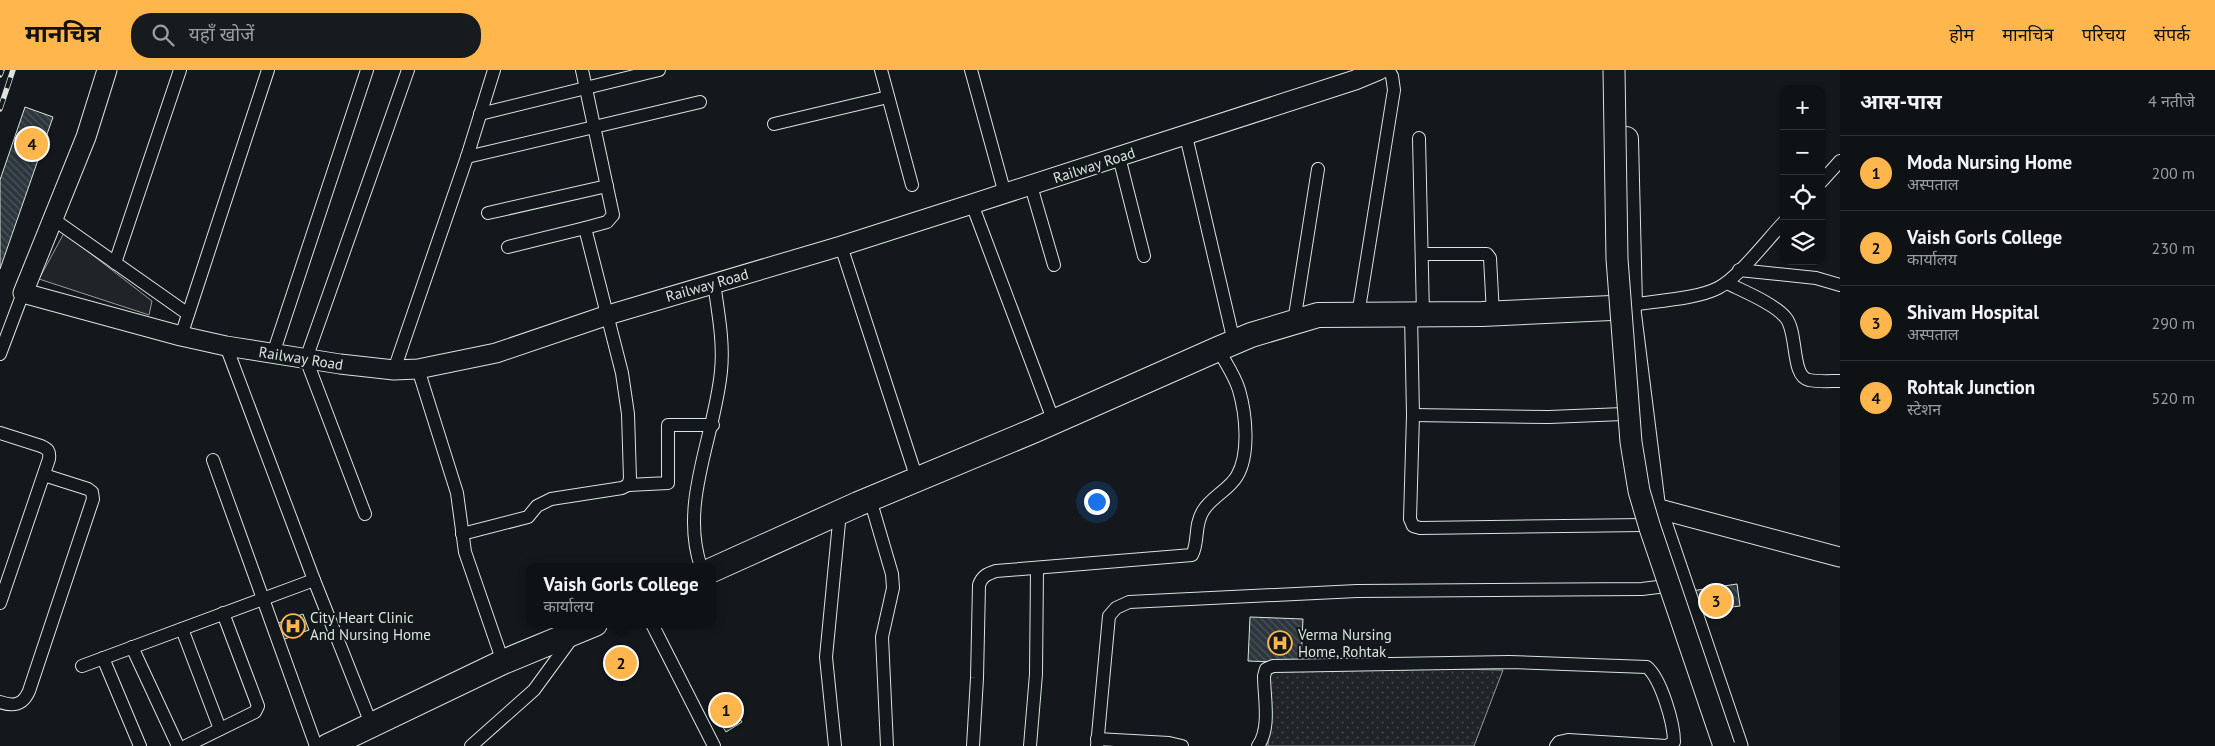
<!DOCTYPE html>
<html lang="hi">
<meta charset="utf-8">
<style>
body{margin:0;font-family:"PT Sans","Noto Sans Devanagari",sans-serif;background:#181b1e;color:#f1f3f6}
.controls{position:absolute;right:15px;top:15px;display:grid;overflow:hidden;border-radius:10px;box-shadow:0 1px 4px #0004}
.controls button{width:45px;height:45px;display:grid;place-items:center;padding:0;border:0;border-bottom:1px solid #2f3234;background:#0f1215;color:#f1f3f6;font:25px sans-serif}
.you{position:absolute;left:1096px;top:431px;width:18px;height:18px;margin:-12px;border:4px solid #fff;border-radius:50%;background:#1a73e8;box-shadow:0 0 0 8px #1a73e833}
.badge{display:grid;place-items:center;width:32px;height:32px;border-radius:50%;background:#ffb74d;color:#111;font-size:16px;font-weight:700}
.pin{position:absolute;translate:-50% -50%;border:2px solid #fff;box-shadow:0 1px 5px #0006}
.popup{position:absolute;left:526px;top:493px;width:190px;height:65px;box-sizing:border-box;display:grid;place-content:center;border-radius:10px;background:#0f1215;filter:drop-shadow(0 1px 4px #0005);font-size:16px;white-space:nowrap;color:#9b9ea0}
.popup b{font-size:19px;color:#f1f3f6}
.popup::after{content:'';position:absolute;left:50%;top:100%;margin-left:-10px;border:10px solid transparent;border-top-color:#0f1215}
.list{margin:0;padding:0;list-style:none}
h2{display:flex;justify-content:space-between;align-items:center;height:65px;margin:0;padding:0 20px;font-size:21px}
h2 small{font-size:16px;font-weight:400;color:#9b9ea0}
.list li{display:grid;grid-template-columns:32px 1fr auto;gap:15px;align-items:center;box-sizing:border-box;height:75px;padding:0 20px;border-top:1px solid #2f3234}
.list b{display:block;font-size:19px;white-space:nowrap}
.list p{margin:0;font-size:16px;white-space:nowrap;color:#9b9ea0}
.list em{font-size:16px;font-style:normal;color:#9b9ea0}
.icon{flex:none;width:28px;height:28px;fill:none;stroke:currentColor;stroke-width:2;stroke-linecap:round;stroke-linejoin:round}
.map{position:relative;flex:none;width:1840px;height:676px;overflow:hidden}
header{display:flex;align-items:center;gap:30px;box-sizing:border-box;height:70px;padding:0 25px;background:#ffb74d;color:#111}
header strong{font-size:24px}
nav{display:flex;gap:28px;margin-inline-start:auto;font-size:18px}
.search{width:350px;height:45px;background:#181b1e;display:flex;align-items:center;gap:12px;box-sizing:border-box;padding:0 18px;border-radius:20px;color:#9b9ea0;font-size:19px}
main{display:flex}
aside{flex:1;background:#0f1215}
.map>svg:first-child{display:block}
.park{fill:url(#park-dots);stroke:#939e99}
.garden{fill:#202428;stroke:#939e99}
.building{fill:url(#building-back-hatch);stroke:#d8e6dc}
.lines{fill:none;stroke-linecap:round;stroke-linejoin:round}
.street-casing{stroke:#d8e6dc;stroke-width:14}
.secondary-casing{stroke:#d8e6dc;stroke-width:21}
.primary-casing{stroke:#d8e6dc;stroke-width:23}
.highway-casing{stroke:#d8e6dc;stroke-width:26}
.street{stroke:#14181c;stroke-width:12}
.secondary{stroke:#14181c;stroke-width:19}
.primary{stroke:#14181c;stroke-width:21}
.highway{stroke:#14181c;stroke-width:24}
.rail-casing{stroke:#d8e6dc;stroke-width:5.5}
.rail{stroke:#14181c;stroke-width:4;stroke-dasharray:11;stroke-linecap:butt}
.primary-bridge-casing{stroke:#d8e6dc;stroke-width:23;stroke-linecap:butt}
.primary-bridge{stroke:#14181c;stroke-width:21}
.labels{text-anchor:middle;dominant-baseline:central;stroke-width:4;stroke-linejoin:round;paint-order:stroke}
.street-label{font-size:15px;fill:#d8e6dc;stroke:#14181c}
.poi-label{font-size:15px;fill:#d8e6dc;stroke:#14181c;text-anchor:start}
</style>
<header>
<strong>मानचित्र</strong>
<div class="search"><svg class="icon" aria-label="search" viewBox="0 0 24 24"><circle cx="10" cy="10" r="6"/><path d="M15 15l6 6"/></svg>यहाँ खोजें</div>
<nav><a>होम</a><a>मानचित्र</a><a>परिचय</a><a>संपर्क</a></nav>
</header>
<main>
<div class="map">
<svg width="1840" height="676" viewBox="0 0 1840 676">
<defs>
<pattern id="park-dots" width="8" height="8" patternUnits="userSpaceOnUse" patternTransform="scale(1.25)"><rect width="8" height="8" fill="#202428"/><path d="M2 2h.1M6 6h.1" fill="none" stroke="#404447" stroke-width="1.8" stroke-linecap="round"/></pattern>
<pattern id="building-back-hatch" width="6" height="6" patternUnits="userSpaceOnUse" patternTransform="scale(1.25)"><rect width="6" height="6" fill="#2c363c"/><path d="M-1 5l2 2M0 0l6 6M5-1l2 2" fill="none" stroke="#4a5358"/></pattern>
</defs>
<rect width="100%" height="100%" fill="#14181c"/>
<path class="park" d="M1446,599l57,1 -29,76h-206l2,-74z"/>
<path class="garden" d="M64,163l88,68 -3,14 -110,-36z"/>
<g class="building">
<path d="M25,37l28,10 -53,152v-89z"/>
<path d="M1737,514l3,22 -46,6 -3,-21z"/>
<path d="M303,544l6,16 -27,10 -6,-16z"/>
<path d="M1250,547l53,2 -2,44 -53,-2z"/>
<path d="M726,627l16,25 -16,10 -16,-25z"/>
</g>
<g class="lines">
<g class="street-casing">
<g id="street">
<path d="M881,0l31,115"/>
<path d="M971,0l34,124"/>
<path d="M480,44l179,-44"/>
<path d="M774,54l114,-27"/>
<path d="M1186,66l48,206"/>
<path d="M1419,68l4,177"/>
<path d="M467,87l233,-55"/>
<path d="M1119,87l25,99"/>
<path d="M1821,112l19,-21"/>
<path d="M1031,116l23,79"/>
<path d="M972,134l82,218"/>
<path d="M488,143l119,-27"/>
<path d="M53,149l135,95"/>
<path d="M841,176l76,233"/>
<path d="M508,177l77,-19"/>
<path d="M1422,184h65l3,4 3,56"/>
<path d="M115,193l65,-193"/>
<path d="M1739,200l77,8 24,7"/>
<path d="M1727,213c16,8 48,21 59,35 12,15 5,59 23,62 10,2 21,1 31,1"/>
<path d="M1630,235c24,-4 67,-6 88,-17 21,-11 48,-47 66,-66"/>
<path d="M1358,245l36,-225 -2,-14 -4,-6"/>
<path d="M1411,245l2,100 -3,104 3,7 7,2 224,-3"/>
<path d="M1294,252l24,-153"/>
<path d="M181,266l87,-266"/>
<path d="M226,276l88,234 58,146"/>
<path d="M0,284l23,-61"/>
<path d="M273,284l94,-284"/>
<path d="M418,299l39,124 8,59 38,110"/>
<path d="M394,300l73,-213 27,-87"/>
<path d="M1413,345l136,2 74,-3"/>
<path d="M0,363l41,13c7,3 9,5 8,13l-49,144"/>
<path d="M213,390l103,286"/>
<path d="M628,415l40,-2v-58h45"/>
<path d="M870,429l22,75 1,14 -11,49 5,109"/>
<path d="M365,444l-59,-155 102,-289"/>
<path d="M462,464l66,-17 9,-11 14,-7 71,-11 6,-3 2,-6 -2,-65 -6,-41 -37,-145 22,-6 6,-7 -31,-145"/>
<path d="M701,497c-22,-64 14,-131 20,-196 3,-29 -3,-59 -7,-88"/>
<path d="M652,554l62,122"/>
<path d="M182,559l38,100"/>
<path d="M132,577l46,99"/>
<path d="M103,588l37,88"/>
<path d="M82,596l232,-86"/>
<path d="M0,632c14,5 23,3 29,-11l64,-192 -1,-7 -4,-3 -44,-14"/>
<path d="M1097,669l72,4 13,3"/>
<path d="M186,676l69,-34 3,-6 -35,-93"/>
<path d="M471,676l63,-56 38,-52"/>
<path d="M835,676l-9,-89 14,-145"/>
<path d="M973,676l4,-68 2,-93c3,-9 8,-11 17,-14l196,-16c7,-13 2,-30 11,-44 8,-14 26,-21 34,-35 13,-22 9,-62 2,-86 -4,-14 -14,-28 -21,-41"/>
<path d="M1030,676l6,-72 1,-105"/>
<path d="M1097,676l12,-130 7,-8 13,-6 228,-11 285,-2 24,-3"/>
<path d="M1258,676c13,-18 6,-49 6,-70l2,-7 7,-3 236,-4 138,5c14,12 27,56 27,75l-7,4 -99,-6 -9,2 -3,4"/>
</g>
</g>
<g class="secondary-casing">
<g id="secondary">
<path d="M107,0l-21,67 -63,156 158,43 45,10 114,18 54,6 24,-1 78,-16 112,-38 233,-69 131,-42 383,-124 24,-10"/>
<path d="M1644,435l196,52"/>
</g>
</g>
<g class="primary-casing">
<path id="primary" d="M1630,240l24,192 83,244"/>
</g>
<g class="highway-casing">
<g id="highway">
<path d="M712,500l146,-66 175,-73 185,-82 33,-14 67,-20 164,-1 129,-6 19,-3 -4,-166"/>
<path d="M328,676l175,-84 92,-38"/>
</g>
</g>
<use href="#street" class="street"/>
<use href="#secondary" class="secondary"/>
<use href="#primary" class="primary"/>
<use href="#highway" class="highway"/>
<g class="rail-casing">
<g id="rail">
<path d="M0,5l2,-5"/>
<path d="M0,39l13,-39"/>
</g>
</g>
<use href="#rail" class="rail"/>
<g class="primary-bridge-casing">
<path id="primary-bridge" d="M1614,0l3,189 14,183 8,49 11,37 74,218"/>
</g>
<use href="#primary-bridge" class="primary-bridge"/>
</g>
<defs>
<g id="hospital-ring" transform="scale(1.25)"><circle r="9.5" fill="#14181c" stroke="#ffb74d" stroke-width="1.5"/><path d="M-5-5h3v3.5h4V-5h3V5h-3V1.5h-4V5h-3Z" fill="#ffb74d"/></g>
</defs>
<g fill-rule="evenodd">
<use href="#hospital-ring" x="293" y="556"/>
<use href="#hospital-ring" x="1280" y="573"/>
</g>
<g class="labels">
<g class="street-label">
<text transform="translate(1094 95) rotate(-18)">Railway Road</text>
<text transform="translate(707 215) rotate(-16)">Railway Road</text>
<text transform="translate(301 288) rotate(9)">Railway Road</text>
</g>
<g class="poi-label">
<text x="310" y="547">City Heart Clinic<tspan x="310" dy="17">And Nursing Home</tspan></text>
<text x="1298" y="564">Verma Nursing<tspan x="1298" dy="17">Home, Rohtak</tspan></text>
</g>
</g>
</svg>
<div class="controls">
<button>+</button>
<button>−</button>
<button><svg class="icon" aria-label="locate" viewBox="0 0 24 24"><circle cx="12" cy="12" r="6"/><path d="M12 2v4M12 18v4M2 12h4M18 12h4"/></svg></button>
<button><svg class="icon" aria-label="layers" viewBox="0 0 24 24"><path d="M12 4l9 5-9 5-9-5zM3 14l9 5 9-5"/></svg></button>
</div>
<div class="you"></div>
<div class="pin badge" style="left:726px;top:640px">1</div>
<div class="pin badge" style="left:621px;top:593px">2</div>
<div class="popup"><b>Vaish Gorls College</b>कार्यालय</div>
<div class="pin badge" style="left:1716px;top:531px">3</div>
<div class="pin badge" style="left:32px;top:74px">4</div>
</div>
<aside>
<h2>आस-पास<small>4 नतीजे</small></h2>
<ul class="list">
<li><span class="badge">1</span><div><b>Moda Nursing Home</b><p>अस्पताल</p></div><em>200 m</em></li>
<li><span class="badge">2</span><div><b>Vaish Gorls College</b><p>कार्यालय</p></div><em>230 m</em></li>
<li><span class="badge">3</span><div><b>Shivam Hospital</b><p>अस्पताल</p></div><em>290 m</em></li>
<li><span class="badge">4</span><div><b>Rohtak Junction</b><p>स्टेशन</p></div><em>520 m</em></li>
</ul>
</aside>
</main>
